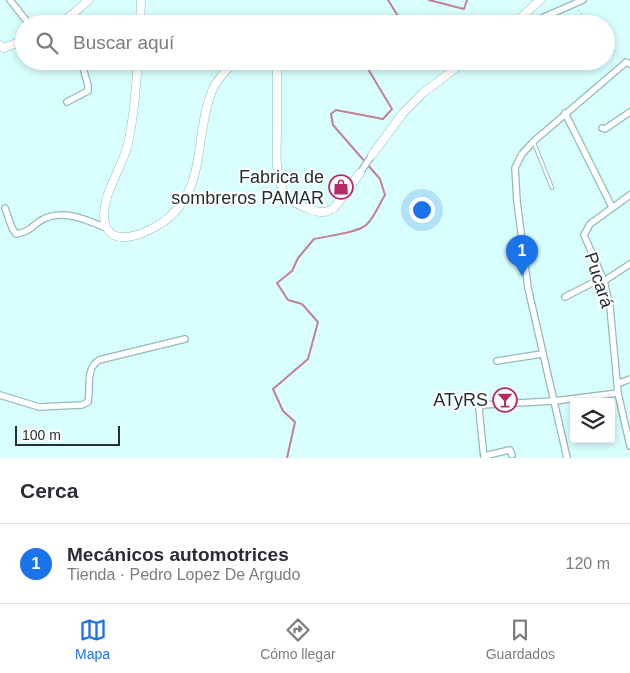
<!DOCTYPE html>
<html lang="es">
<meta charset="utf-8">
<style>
body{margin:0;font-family:Arial,sans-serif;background:#f7f7f7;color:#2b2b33}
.controls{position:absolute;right:15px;bottom:15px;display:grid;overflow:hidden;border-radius:5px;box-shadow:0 2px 8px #0003}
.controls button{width:45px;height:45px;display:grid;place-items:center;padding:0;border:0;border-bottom:1px solid #e1e1e2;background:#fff;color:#2b2b33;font:25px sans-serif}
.scale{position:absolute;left:15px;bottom:12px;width:105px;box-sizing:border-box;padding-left:5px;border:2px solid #223031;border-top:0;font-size:14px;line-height:18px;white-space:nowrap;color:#223031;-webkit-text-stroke:4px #fff;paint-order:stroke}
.you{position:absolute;left:421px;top:209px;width:18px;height:18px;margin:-12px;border:4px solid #fff;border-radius:50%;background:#1a73e8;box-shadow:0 0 0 8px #1a73e833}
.badge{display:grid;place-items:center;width:32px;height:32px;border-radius:50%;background:#1a73e8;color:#fff;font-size:16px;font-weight:700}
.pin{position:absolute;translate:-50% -41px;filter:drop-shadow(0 1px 2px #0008)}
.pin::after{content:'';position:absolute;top:26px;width:18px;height:15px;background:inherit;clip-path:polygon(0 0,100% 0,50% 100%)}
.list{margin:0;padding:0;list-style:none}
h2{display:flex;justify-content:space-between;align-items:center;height:65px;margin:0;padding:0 20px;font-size:21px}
h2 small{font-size:16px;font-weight:400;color:#7c7c81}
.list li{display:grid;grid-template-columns:32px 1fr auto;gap:15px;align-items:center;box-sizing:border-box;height:80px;padding:0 20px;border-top:1px solid #e1e1e2}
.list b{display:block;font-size:19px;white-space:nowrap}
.list p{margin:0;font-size:16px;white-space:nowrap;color:#7c7c81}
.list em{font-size:16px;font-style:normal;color:#7c7c81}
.icon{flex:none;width:28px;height:28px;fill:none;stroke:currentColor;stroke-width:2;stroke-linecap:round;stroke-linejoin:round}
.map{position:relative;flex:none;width:630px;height:458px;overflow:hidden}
.search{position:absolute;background:#fff;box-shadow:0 2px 8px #0003;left:15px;right:15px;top:15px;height:55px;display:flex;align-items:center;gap:12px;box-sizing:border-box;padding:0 18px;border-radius:28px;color:#7c7c81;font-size:19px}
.sheet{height:145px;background:#fff}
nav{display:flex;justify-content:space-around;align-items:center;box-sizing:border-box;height:70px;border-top:1px solid #e1e1e2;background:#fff;font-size:14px;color:#7c7c81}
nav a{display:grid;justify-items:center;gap:2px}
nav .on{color:#1a73e8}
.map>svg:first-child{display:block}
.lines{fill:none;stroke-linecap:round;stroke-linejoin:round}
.stream{stroke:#c58095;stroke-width:2}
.lane-casing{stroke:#95b9b9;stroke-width:4.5}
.street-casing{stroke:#95b9b9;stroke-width:8}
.secondary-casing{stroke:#95b9b9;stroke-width:9}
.path{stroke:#88a3a4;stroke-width:1;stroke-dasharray:1 4;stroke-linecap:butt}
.lane{stroke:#fff;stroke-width:2.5}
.street{stroke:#fff;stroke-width:5.5}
.secondary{stroke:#fff;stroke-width:8}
.labels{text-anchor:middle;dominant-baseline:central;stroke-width:4;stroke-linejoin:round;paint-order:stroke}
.poi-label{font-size:18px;fill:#223031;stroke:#fff;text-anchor:end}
.street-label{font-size:18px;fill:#223031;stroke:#fff}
</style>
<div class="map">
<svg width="630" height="458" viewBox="0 0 630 458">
<rect width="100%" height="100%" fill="#d8fefe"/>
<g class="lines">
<g class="stream">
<path d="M388,0l15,24"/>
<path d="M429,0l35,9 3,-9"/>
<path d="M287,458l8,-36 -12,-11 -10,-22 35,-30 10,-37 -16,-18 -14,-4 -11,-17 15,-12 6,-13 16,-19c13,-3 43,-6 52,-14 9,-8 13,-21 19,-30l-5,-16 -47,-54 -2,-11 5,-4 47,9 9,-10 -24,-40 -2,-8"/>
</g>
<g class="lane-casing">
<path id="lane" d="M534,143l18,45"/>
</g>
<g class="street-casing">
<g id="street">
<path d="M10,0l19,24"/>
<path d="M528,24l55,-24"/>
<path d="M67,102l21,-11v-6l-7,-24"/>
<path d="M565,113l47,94"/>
<path d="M602,128l3,1 25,-17"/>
<path d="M360,173l12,-18"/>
<path d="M630,195l-40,29 -6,11 20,46 6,26 8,86 12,53"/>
<path d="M5,208l7,20 4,6c13,-2 15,-7 24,-13 21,-13 45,-2 66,7"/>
<path d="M604,281l26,-17"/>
<path d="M565,297l37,-19"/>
<path d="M497,361l45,-7"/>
<path d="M617,384l13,-5"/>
<path d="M0,395l39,12 43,-2 6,-3c3,-15 -3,-33 11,-42l86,-21"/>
<path d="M484,456l26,-6 2,5"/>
<path d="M484,458l-5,-49 2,-4 73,-4 64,-8"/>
<path d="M567,458l-39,-170 -11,-87 -2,-33 7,-14 12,-13 90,-77 2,-2 4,2"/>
</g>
</g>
<g class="secondary-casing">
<g id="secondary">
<path d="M57,24l12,-7 20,-17"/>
<path d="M140,24l1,-24"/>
<path d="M514,24l26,-24"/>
<path d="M0,45l4,3 20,-8"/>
<path d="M138,61c-2,28 -4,56 -10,83 -6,24 -24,47 -24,72 0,12 7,22 20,21 11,0 20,-4 29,-9 57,-30 39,-87 59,-137 4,-11 15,-22 23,-30"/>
<path d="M275,61l2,7c0,21 0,42 0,62 0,20 -3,44 7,62 4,8 17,14 25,17 9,4 17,5 25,-1l26,-35"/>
<path d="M372,155l31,-42 20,-20 42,-32"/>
</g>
</g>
<g class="path">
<path d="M578,10l10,14"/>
<path d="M606,44l16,14"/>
</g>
<use href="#lane" class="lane"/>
<use href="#street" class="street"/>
<use href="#secondary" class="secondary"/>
</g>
<defs>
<g id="shop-ring" transform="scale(1.25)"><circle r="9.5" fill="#fff" stroke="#b62b66" stroke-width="1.5"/><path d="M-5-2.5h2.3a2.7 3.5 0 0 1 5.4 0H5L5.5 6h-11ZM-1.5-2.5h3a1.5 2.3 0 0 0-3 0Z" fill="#b62b66"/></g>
<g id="bar-ring" transform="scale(1.25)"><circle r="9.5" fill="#fff" stroke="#b62b66" stroke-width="1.5"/><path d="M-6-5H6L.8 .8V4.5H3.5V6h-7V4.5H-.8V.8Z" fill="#b62b66"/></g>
</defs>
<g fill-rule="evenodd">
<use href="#shop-ring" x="341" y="187"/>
<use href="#bar-ring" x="505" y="400"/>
</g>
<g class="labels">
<g class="poi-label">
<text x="324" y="177">Fabrica de<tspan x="324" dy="21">sombreros PAMAR</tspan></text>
<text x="488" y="400">ATyRS</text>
</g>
<g class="street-label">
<text transform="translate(599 280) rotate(72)">Pucará</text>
</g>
</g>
</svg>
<div class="controls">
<button><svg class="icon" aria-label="layers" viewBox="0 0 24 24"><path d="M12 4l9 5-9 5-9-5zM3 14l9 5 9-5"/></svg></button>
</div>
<div class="scale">100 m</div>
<div class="you"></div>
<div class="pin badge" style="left:522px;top:276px">1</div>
<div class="search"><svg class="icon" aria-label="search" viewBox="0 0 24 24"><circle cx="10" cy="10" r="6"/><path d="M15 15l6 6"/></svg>Buscar aquí</div>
</div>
<section class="sheet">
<h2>Cerca<small></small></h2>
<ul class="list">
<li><span class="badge">1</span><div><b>Mecánicos automotrices</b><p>Tienda · Pedro Lopez De Argudo</p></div><em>120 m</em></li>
</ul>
</section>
<nav>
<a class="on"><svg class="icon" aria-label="map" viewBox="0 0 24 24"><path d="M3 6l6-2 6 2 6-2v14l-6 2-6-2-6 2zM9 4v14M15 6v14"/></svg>Mapa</a>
<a><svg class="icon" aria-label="directions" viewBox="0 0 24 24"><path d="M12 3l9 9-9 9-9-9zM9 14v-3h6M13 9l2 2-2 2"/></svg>Cómo llegar</a>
<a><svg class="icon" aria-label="saved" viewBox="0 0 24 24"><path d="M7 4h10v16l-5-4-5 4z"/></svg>Guardados</a>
</nav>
